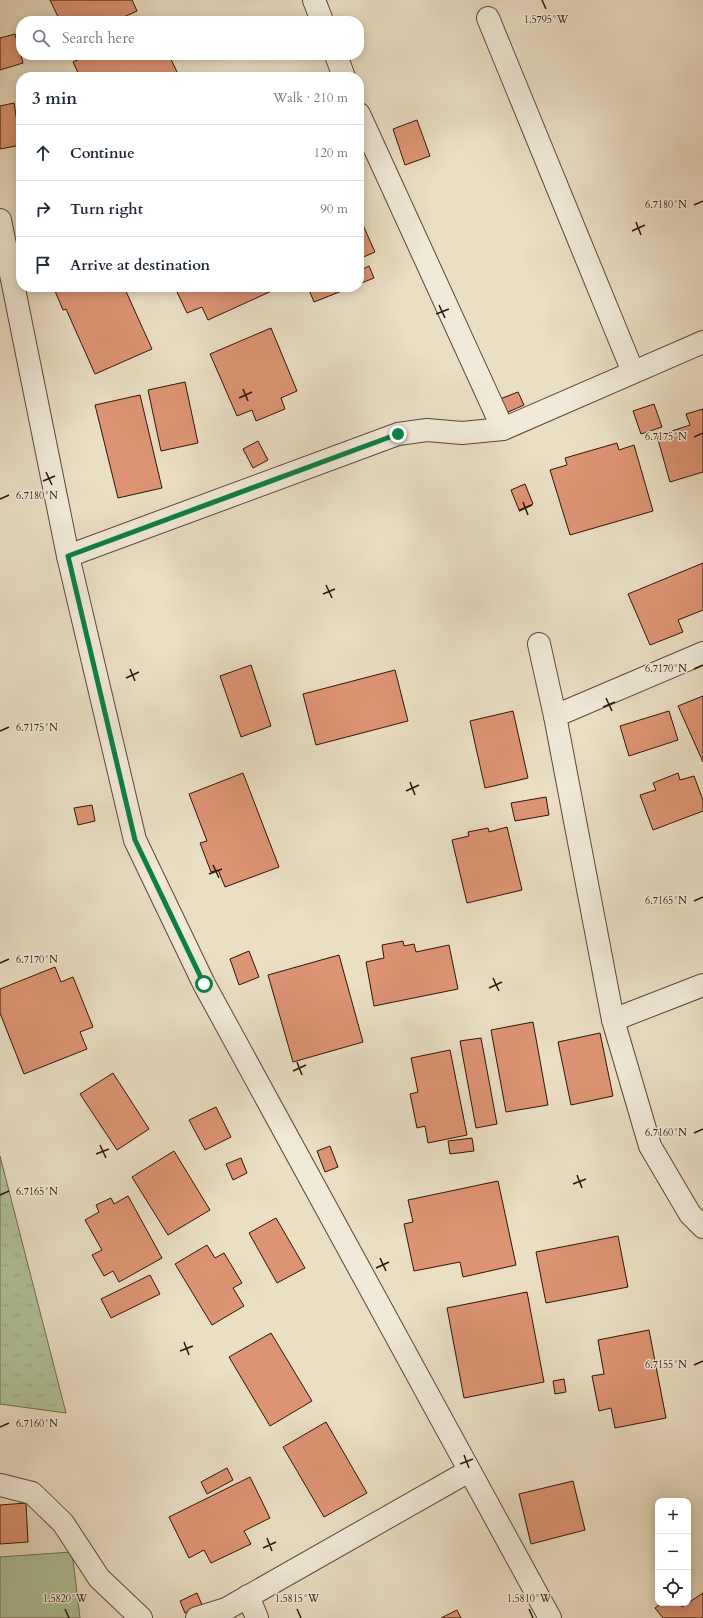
<!DOCTYPE html>
<meta charset="utf-8">
<style>
body{margin:0;font-family:Cardo,serif;background:#f6f6f7;color:#1f2937}
.controls{position:absolute;right:12px;bottom:12px;display:grid;overflow:hidden;border-radius:8px;box-shadow:0 2px 10px #0003}
.controls button{width:36px;height:36px;display:grid;place-items:center;padding:0;border:0;border-bottom:1px solid #e0e1e3;background:#fff;color:#1f2937;font:20px sans-serif}
.stop{position:absolute;width:12px;height:12px;margin:-9px;border:3px solid #0b8043;border-radius:50%;background:#fff}
.stop.end{background:#0b8043;border-color:#fff;box-shadow:0 1px 4px #0008}
.list{margin:0;padding:0;list-style:none}
h2{display:flex;justify-content:space-between;align-items:center;height:52px;margin:0;padding:0 16px;font-size:17px}
h2 small{font-size:13px;font-weight:400;color:#747a83}
.list li{display:grid;grid-template-columns:26px 1fr auto;gap:12px;align-items:center;box-sizing:border-box;height:56px;padding:0 16px;border-top:1px solid #e0e1e3}
.list b{display:block;font-size:15px;white-space:nowrap}
.list em{font-size:13px;font-style:normal;color:#747a83}
.icon{flex:none;width:22px;height:22px;fill:none;stroke:currentColor;stroke-width:2;stroke-linecap:round;stroke-linejoin:round}
.map{position:relative;flex:none;width:703px;height:1618px;overflow:hidden}
.search{position:absolute;background:#fff;box-shadow:0 2px 10px #0003;left:16px;top:16px;width:348px;height:44px;display:flex;align-items:center;gap:10px;box-sizing:border-box;padding:0 14px;border-radius:16px;color:#747a83;font-size:15px}
.panel{position:absolute;background:#fff;box-shadow:0 2px 10px #0003;left:16px;top:72px;width:348px;height:220px;border-radius:16px}
.map>svg:first-child{display:block}
.grass{fill:url(#grass-tufts);stroke:#706b4e}
.garden{fill:#b1c298;stroke:#706b4e}
.building{fill:#dd9474;stroke:#2f1404}
.lines{fill:none;stroke-linecap:round;stroke-linejoin:round}
.street-casing{stroke:#5e4634;stroke-width:24}
.street{stroke:#f1ead8;stroke-width:22}
.route{stroke:#0b8043;stroke-width:5}
.ticks{fill:none;stroke:#2f1404;stroke-width:1.5}
.ticks-label{font-size:10px;text-anchor:middle;fill:#2f1404;stroke:#f1ead8;stroke-width:3;stroke-linejoin:round;paint-order:stroke}
</style>
<div class="map">
<svg width="703" height="1618" viewBox="0 0 703 1618">
<defs>
<pattern id="grass-tufts" width="24" height="20" patternUnits="userSpaceOnUse"><rect width="24" height="20" fill="#b1c298"/><path d="M3 7l-1-3M5 7V3M7 7l1-3M15 17l-1-3M17 17v-4M19 17l1-3" fill="none" stroke="#99a681"/></pattern>
</defs>
<rect width="100%" height="100%" fill="#eadec3"/>
<filter id="stains"><feTurbulence type="fractalNoise" baseFrequency=".005" numOctaves="4"/><feColorMatrix values="0 0 0 0 .2 0 0 0 0 .09 0 0 0 0 .02 0 0 0 .5 -.17"/></filter>
<radialGradient id="worn" r=".72"><stop offset=".6" stop-color="#630" stop-opacity="0"/><stop offset="1" stop-color="#630" stop-opacity=".3"/></radialGradient>
<path class="grass" d="M0,1156l66,257 -66,-9z"/>
<path class="garden" d="M72,1552l8,66h-80v-61z"/>
<g class="building">
<path d="M50,0h82l5,11 -22,10h-55z"/>
<path d="M15,34l8,29 -23,7v-32z"/>
<path d="M88,55h81l8,17 -10,5h-87l-7,-15z"/>
<path d="M14,103l7,42 -21,4v-43z"/>
<path d="M417,120l13,36 -25,9 -12,-36z"/>
<path d="M359,216l16,36 -16,7z"/>
<path d="M369,266l5,12 -15,6v-13z"/>
<path d="M64,287h15l2,4 10,-4h33l28,62 -57,25 -29,-65 -3,1 -8,-19z"/>
<path d="M189,287h86l1,2 -68,31 -6,-13 -15,6 -10,-21z"/>
<path d="M318,287h34l-38,15 -5,-12z"/>
<path d="M271,328l26,63 -16,7 4,11 -29,12 -4,-11 -15,6 -27,-62z"/>
<path d="M185,382l13,61 -37,8 -13,-61z"/>
<path d="M518,392l6,13 -18,8 -6,-14z"/>
<path d="M140,395l22,93 -44,10 -23,-93z"/>
<path d="M654,404l8,23 -21,7 -8,-23z"/>
<path d="M703,409v63l-33,10 -13,-46 33,-11 -4,-11z"/>
<path d="M258,441l10,19 -15,8 -10,-19z"/>
<path d="M617,443l2,7 15,-5 19,66 -83,24 -20,-65 17,-5 -2,-7z"/>
<path d="M525,484l8,20 -14,6 -8,-20z"/>
<path d="M703,563v47l-25,10 5,12 -33,13 -22,-51z"/>
<path d="M251,665l20,61 -30,11 -21,-61z"/>
<path d="M395,670l13,51 -92,24 -13,-51z"/>
<path d="M703,696v66l-25,-56z"/>
<path d="M513,711l15,67 -43,10 -15,-67z"/>
<path d="M669,711l9,29 -49,16 -9,-30z"/>
<path d="M243,773l36,94 -54,20 -7,-17 -7,2 -11,-29 7,-2 -18,-47z"/>
<path d="M678,773l2,7 14,-4 9,24v11l-50,19 -13,-35 16,-5 -3,-7z"/>
<path d="M546,797l3,18 -34,6 -4,-18z"/>
<path d="M92,805l3,16 -17,4 -4,-17z"/>
<path d="M507,827l15,63 -55,13 -15,-63 17,-4 -1,-4 20,-4 1,4z"/>
<path d="M403,941l1,5 10,-2 2,8 33,-7 9,44 -84,17 -8,-44 18,-4 -2,-13z"/>
<path d="M249,951l10,26 -20,8 -9,-26z"/>
<path d="M339,955l24,87 -70,20 -25,-87z"/>
<path d="M55,967l6,15 12,-5 20,50 -13,5 7,17 -63,25 -24,-61v-24z"/>
<path d="M533,1022l15,83 -42,7 -15,-82z"/>
<path d="M600,1033l13,63 -42,9 -13,-63z"/>
<path d="M481,1038l16,86 -21,4 -16,-87z"/>
<path d="M450,1050l17,85 -39,8 -3,-17 -8,2 -7,-34 8,-2 -7,-34z"/>
<path d="M113,1073l36,56 -32,21 -37,-56z"/>
<path d="M216,1107l15,30 -26,13 -16,-30z"/>
<path d="M472,1138l2,13 -24,3 -2,-13z"/>
<path d="M330,1146l8,21 -13,5 -8,-21z"/>
<path d="M174,1151l36,59 -42,25 -36,-58z"/>
<path d="M241,1158l6,15 -14,7 -7,-16z"/>
<path d="M498,1181l18,84 -53,12 -3,-15 -46,9 -10,-47 9,-2 -5,-22z"/>
<path d="M128,1196l34,62 -43,24 -6,-11 -9,5 -12,-21 10,-5 -17,-30 14,-8 -3,-7 15,-7 3,6z"/>
<path d="M276,1218l29,50 -28,15 -28,-50z"/>
<path d="M618,1236l10,51 -82,16 -10,-51z"/>
<path d="M207,1245l8,13 9,-5 18,30 -9,5 11,18 -32,19 -37,-61z"/>
<path d="M150,1275l10,19 -49,24 -10,-19z"/>
<path d="M527,1292l17,90 -80,16 -17,-90z"/>
<path d="M649,1330l17,88 -51,10 -4,-20 -12,3 -7,-35 12,-2 -6,-34z"/>
<path d="M271,1333l41,68 -42,25 -41,-69z"/>
<path d="M564,1379l2,13 -11,2 -2,-13z"/>
<path d="M326,1422l41,71 -43,24 -41,-70z"/>
<path d="M227,1468l6,12 -26,14 -6,-12z"/>
<path d="M250,1477l20,41 -26,13 7,13 -40,19 -7,-13 -15,8 -20,-41z"/>
<path d="M573,1481l12,49 -54,14 -12,-50z"/>
<path d="M26,1503l2,39 -28,2v-39z"/>
<path d="M197,1593l5,12 -17,8 -5,-12z"/>
<path d="M703,1593v25h-40l-8,-10 7,-5h18l2,4z"/>
<path d="M457,1610l4,8h-20z"/>
</g>
<g class="lines">
<g class="street-casing">
<g id="street">
<path d="M314,0l8,21"/>
<path d="M488,18l145,354"/>
<path d="M336,55l8,22"/>
<path d="M359,114l144,315"/>
<path d="M0,220l68,336 67,284 69,144 346,634"/>
<path d="M68,556l330,-122 29,-4 35,3 41,-4 200,-87"/>
<path d="M539,644l16,72 58,304 37,126 40,68 13,13"/>
<path d="M555,716l148,-63"/>
<path d="M613,1020l90,-35"/>
<path d="M0,1485l32,8 31,30 36,55 42,40"/>
<path d="M248,1596l9,22"/>
<path d="M197,1618l29,-9 243,-138"/>
</g>
</g>
<use href="#street" class="street"/>
</g>
<g class="lines">
<path class="route" d="M204,984l-69,-144 -67,-284 330,-122"/>
</g>
<path class="ticks" d="M542,0l4,9M694,205l9,-4M636,222l5,13M632,231l13,-6M439,305l6,13M436,314l13,-5M243,389l5,12M239,398l13,-6M694,437l9,-4M46,472l6,13M43,481l12,-5M0,499l9,-4M523,502l5,13M519,511l13,-6M326,585l6,13M323,594l12,-5M130,669l5,12M694,669l9,-4M126,678l13,-6M606,698l6,13M603,707l12,-5M0,731l9,-4M410,782l5,13M406,791l13,-6M213,865l6,13M209,874l13,-5M694,901l9,-4M0,963l9,-4M493,978l6,13M489,988l13,-6M297,1062l5,13M293,1071l13,-6M694,1133l9,-4M100,1145l6,13M96,1154l13,-5M577,1175l5,13M573,1184l13,-5M0,1195l9,-4M380,1258l6,13M376,1268l13,-6M184,1342l5,13M180,1351l13,-5M694,1365l9,-4M0,1427l9,-4M464,1455l5,13M460,1464l13,-5M267,1538l5,13M263,1548l13,-6M65,1609l4,9M297,1609l4,9M529,1609l4,9"/>
<g class="ticks-label">
<text x="546" y="23">1.5795°W</text>
<text x="666" y="208">6.7180°N</text>
<text x="666" y="440">6.7175°N</text>
<text x="37" y="499">6.7180°N</text>
<text x="666" y="672">6.7170°N</text>
<text x="37" y="731">6.7175°N</text>
<text x="666" y="904">6.7165°N</text>
<text x="37" y="963">6.7170°N</text>
<text x="666" y="1136">6.7160°N</text>
<text x="37" y="1195">6.7165°N</text>
<text x="666" y="1368">6.7155°N</text>
<text x="37" y="1427">6.7160°N</text>
<text x="65" y="1602">1.5820°W</text>
<text x="297" y="1602">1.5815°W</text>
<text x="529" y="1602">1.5810°W</text>
</g>
<rect width="100%" height="100%" filter="url(#stains)"/>
<rect width="100%" height="100%" fill="url(#worn)"/>
</svg>
<div class="controls">
<button>+</button>
<button>−</button>
<button><svg class="icon" aria-label="locate" viewBox="0 0 24 24"><circle cx="12" cy="12" r="6"/><path d="M12 2v4M12 18v4M2 12h4M18 12h4"/></svg></button>
</div>
<div class="stop" style="left:204px;top:984px"></div>
<div class="stop end" style="left:398px;top:434px"></div>
<div class="search"><svg class="icon" aria-label="search" viewBox="0 0 24 24"><circle cx="10" cy="10" r="6"/><path d="M15 15l6 6"/></svg>Search here</div>
<section class="panel">
<h2>3 min<small>Walk · 210 m</small></h2>
<ul class="list">
<li><svg class="icon" aria-label="ahead" viewBox="0 0 24 24"><path d="M12 20V5M6 11l6-6 6 6"/></svg><div><b>Continue</b></div><em>120 m</em></li>
<li><svg class="icon" aria-label="right" viewBox="0 0 24 24"><path d="M7 20v-9h11M14 6l5 5-5 5"/></svg><div><b>Turn right</b></div><em>90 m</em></li>
<li><svg class="icon" aria-label="arrive" viewBox="0 0 24 24"><path d="M6 21V4h12l-3 4 3 4H6"/></svg><div><b>Arrive at destination</b></div></li>
</ul>
</section>
</div>
